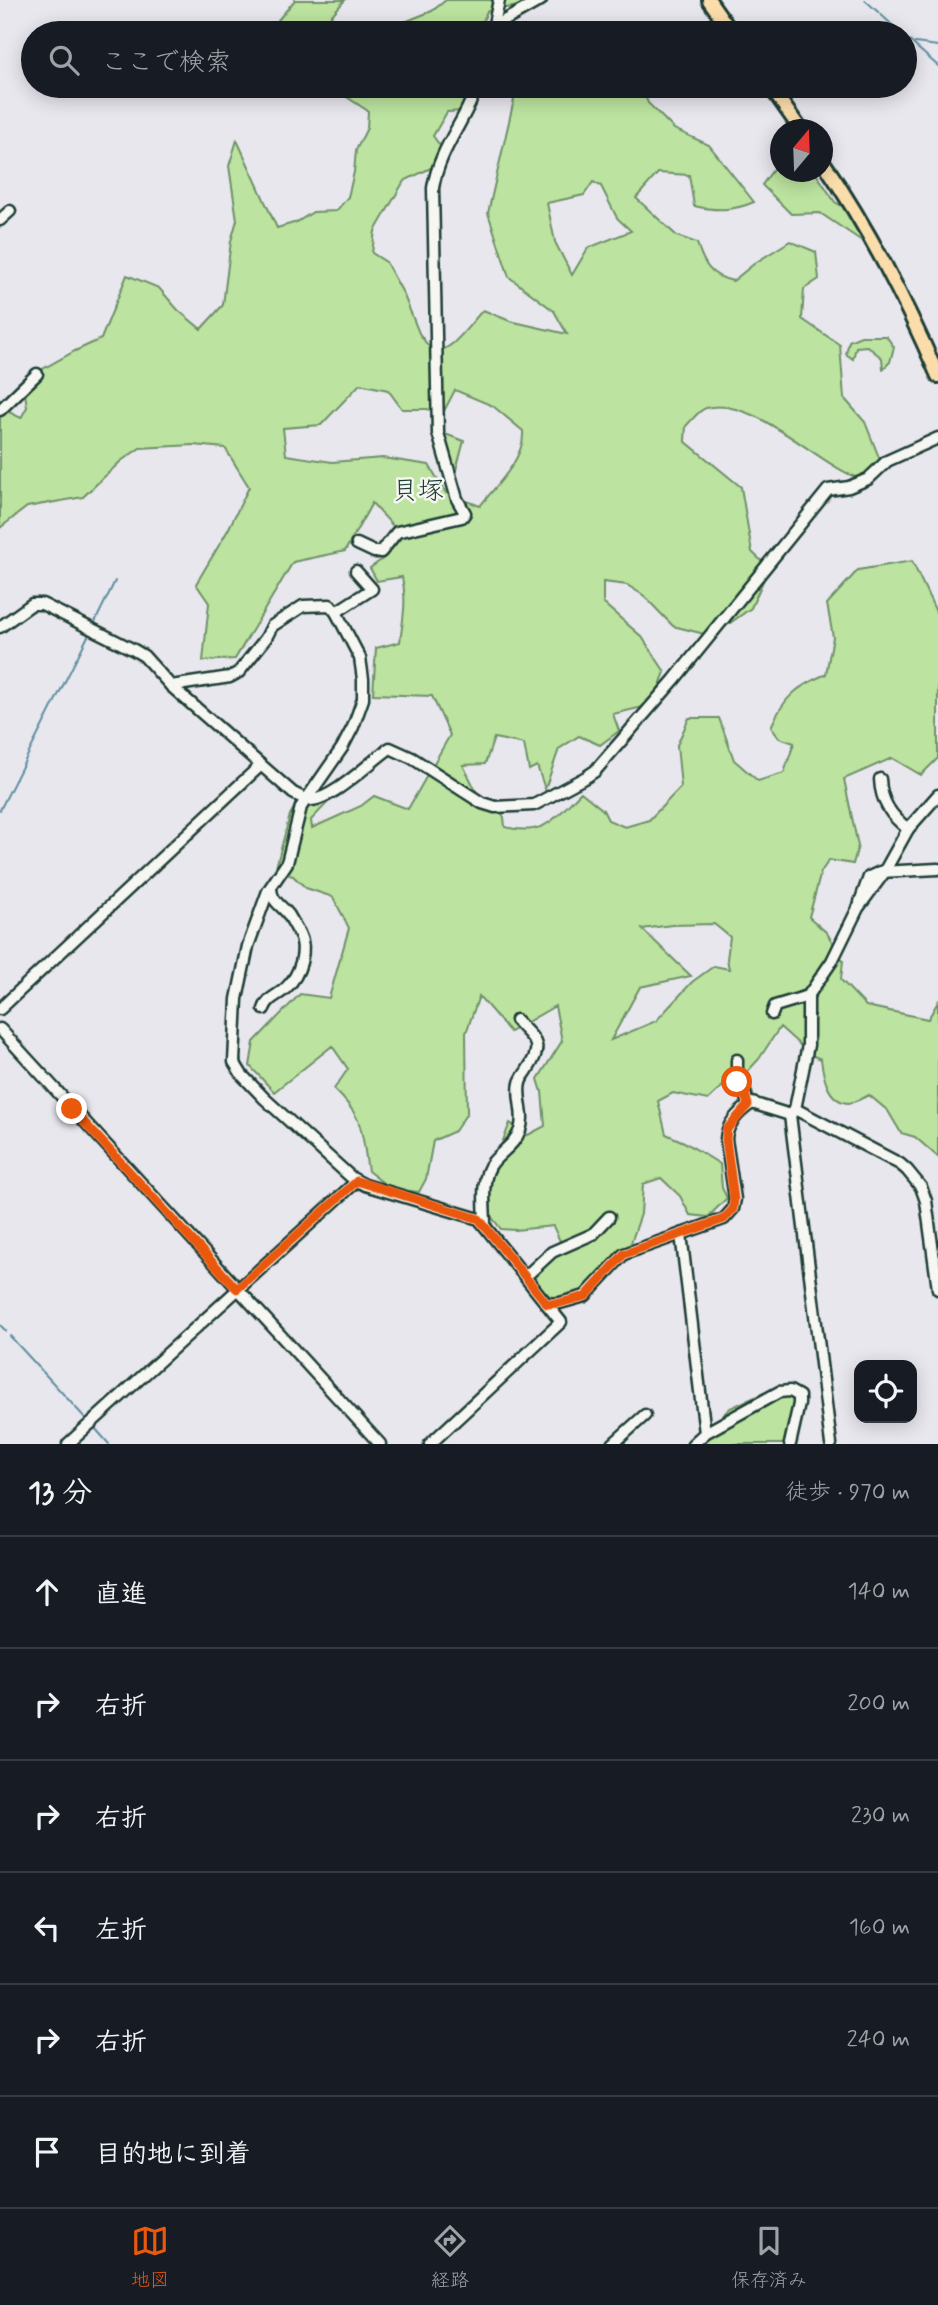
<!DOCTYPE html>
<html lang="ja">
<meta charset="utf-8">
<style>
body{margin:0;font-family:Mynerve,"Klee One",sans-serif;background:#242831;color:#f1f3f6}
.controls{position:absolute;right:21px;bottom:21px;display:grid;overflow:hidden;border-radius:14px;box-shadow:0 4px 18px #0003}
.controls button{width:63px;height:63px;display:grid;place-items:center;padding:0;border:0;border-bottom:2px solid #363941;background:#171b24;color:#f1f3f6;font:35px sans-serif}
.compass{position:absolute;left:770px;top:119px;width:63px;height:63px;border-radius:50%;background:#171b24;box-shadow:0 4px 18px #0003;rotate:19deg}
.stop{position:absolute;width:21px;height:21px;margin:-16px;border:5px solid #ea580c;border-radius:50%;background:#fff}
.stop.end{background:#ea580c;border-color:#fff;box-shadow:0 2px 7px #0008}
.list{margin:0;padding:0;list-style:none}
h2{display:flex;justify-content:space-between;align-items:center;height:91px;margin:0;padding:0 28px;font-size:30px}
h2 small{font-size:23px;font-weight:400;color:#9ea1a6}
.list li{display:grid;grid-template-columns:46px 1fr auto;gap:21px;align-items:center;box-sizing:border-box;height:112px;padding:0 28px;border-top:2px solid #363941}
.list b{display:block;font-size:26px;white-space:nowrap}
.list em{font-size:23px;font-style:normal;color:#9ea1a6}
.icon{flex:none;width:38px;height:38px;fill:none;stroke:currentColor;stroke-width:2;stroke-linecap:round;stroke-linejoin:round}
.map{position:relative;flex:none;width:938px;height:1444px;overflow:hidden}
.search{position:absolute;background:#171b24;box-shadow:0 4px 18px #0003;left:21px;right:21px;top:21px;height:77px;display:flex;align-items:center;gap:18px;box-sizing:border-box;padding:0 24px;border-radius:38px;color:#9ea1a6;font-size:26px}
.sheet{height:763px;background:#171b24}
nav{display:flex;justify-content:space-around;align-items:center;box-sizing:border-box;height:98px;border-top:2px solid #363941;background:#171b24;font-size:19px;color:#9ea1a6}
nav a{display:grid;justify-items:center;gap:4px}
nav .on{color:#ea580c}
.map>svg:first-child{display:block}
.green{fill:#bce39f;stroke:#6e906a;stroke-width:2;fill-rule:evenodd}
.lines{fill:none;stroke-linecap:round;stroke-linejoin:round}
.stream{stroke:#5f8fa1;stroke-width:2}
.minor-casing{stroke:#1f3d34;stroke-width:15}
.major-casing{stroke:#1f3d34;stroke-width:18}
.minor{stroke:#f6f6f2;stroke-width:10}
.major{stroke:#faddab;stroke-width:12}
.route{stroke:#ea580c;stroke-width:9}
.labels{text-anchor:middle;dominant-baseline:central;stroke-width:5;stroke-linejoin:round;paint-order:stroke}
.quarter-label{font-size:26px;fill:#1f3d34;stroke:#f6f6f2}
</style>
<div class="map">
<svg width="938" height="1444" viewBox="0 0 938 1444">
<rect width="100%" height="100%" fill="#e9e7ee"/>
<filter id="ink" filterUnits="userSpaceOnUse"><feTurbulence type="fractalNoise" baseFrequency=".0143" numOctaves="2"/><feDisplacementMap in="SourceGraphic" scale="14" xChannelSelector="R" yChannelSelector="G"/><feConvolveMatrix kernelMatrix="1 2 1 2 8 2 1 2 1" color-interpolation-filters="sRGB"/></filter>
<g filter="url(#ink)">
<g class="green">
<path d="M295,0h50l-29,33h-42l4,-13z"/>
<path d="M446,0h85l-6,5 -38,6 -9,22h-101l55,-22z"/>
<path d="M330,86h144l-11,25 -16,1 -14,24 8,11 -4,18 -33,16 -29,50 -3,22 14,9 17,31 16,40 13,18c21,2 37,-27 51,-41l27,11 57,13 -13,-23 -45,-34 -21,-64 28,-122 -1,-5h126l7,17 26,26 35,16 45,57c-21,9 -38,9 -60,4l-5,-31 -31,-2 -22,25 41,38 20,7c7,22 13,33 36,38l22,-18 35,-22 26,11 3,27 -15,10 -2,30 38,26 4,53 21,24 15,38 -20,19c-43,-15 -107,-84 -154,-71 -7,2 -14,12 -20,18l-1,15 56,46 11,65 17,16 -18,40 -39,28 -39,-10 -30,-31 -16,-10 -24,-3v21l39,34 23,35 -13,33 -39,9 6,17 -19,14 -21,-9 -20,13 -14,40 -8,-23 -8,4 -5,-26 -30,-6 -9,26 -22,1 17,34 16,5 8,13 1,10c40,10 50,-9 76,-35l22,18 5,10 17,7 24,-7 32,-33 -4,-42 12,-27h30l15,42 24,21 26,-8 10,-30 -15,-5 -8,-11c13,-30 25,-40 55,-53l7,-37 -6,-33 31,-34 54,-9 26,55v142l-17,17 -29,-17 -48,21 14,67 -5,18 -24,-4 -8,12 -12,45 18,16 16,28 -2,19 25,26 62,13 10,-17v155l-23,-20 -14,-4 -13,-22 -19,-16c-6,3 -14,8 -21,8 -21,-2 -25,-28 -27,-44l-10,-4 -31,-28 -21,32 -12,13 7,26 -28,-15 -18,17 -35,-7 -15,8 8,33 18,8 36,22 2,24 5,10 -19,19 -18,-2 -10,-19 -19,-18 -18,6 -2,30 -10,29 -49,51 -27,5 -14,-9 -10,-15 29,-34 -7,-15 -38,4 -14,-1 -22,-28 31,-78 18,12 17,-9 -3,-34 -4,-13 24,-38 -7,-35 -45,26 -31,-36 -13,37 1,80 -12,18 -22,10 -7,38 -7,13 -28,-3 -23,-18c-7,-41 -3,-52 -34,-82l14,-20 -16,-23 -58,46 -24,-26 4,-24 46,-48 29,4 20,-70 -16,-31 -27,-9 -13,-12 -18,-5 15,-56 14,-25 19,-1 8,10 -20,21 1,8 49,-22 13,-10 34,13 42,-74 -18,-39 -59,-2 3,-46 24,-6c3,-22 7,-43 2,-65l-25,4 -7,-13 14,-10 10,-31 -22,-24 -27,48 -52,11 -58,97 -32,2 6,-58 -13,-19 32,-54 21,-43 -24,-39 -32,-3 -53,3 -19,13 -38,36 -56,10 -27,21v-115l7,-2 14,7 6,-11 -4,-27 52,-29 26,-12 26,-64 32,13 19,22 23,19 22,-24 8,-64 6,-21 -8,-54 8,-26 40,88 20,-6 16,-10 23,-1 12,-14 6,-25 2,-22 11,-22 1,-17zM593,182l8,4 16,32 14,13 -43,17 -16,27 -17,-33 -8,-39 37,-8zM360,384l28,6 14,19h25l16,4 12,-23 38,16 30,25c2,28 -26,53 -43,75l-34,-13 -17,-28 -46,-7 -51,4 -46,-7 -3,-27 38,-3zM714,924l16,13 -3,22 2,10 -15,-3 -22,16 -36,39 -45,19 29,-53 51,-11 -49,-47 30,-4z"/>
<path d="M778,163l2,1v8h35l20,30 15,9 15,32 -45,-30 -29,1 -29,-29z"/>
<path d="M861,336h25l8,11 -4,15 -7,7 -1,-11 -15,-12 -11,1 -3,12 -7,-5 3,-13z"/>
<path d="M445,434l19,7 -8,29 -15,-10 -1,-8z"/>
<path d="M764,1393l29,4v30l-4,17h-96l37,-36z"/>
</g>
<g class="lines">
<g class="stream">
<path d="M865,0l36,33"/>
<path d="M905,37l33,29"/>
<path d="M915,43l23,3"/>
<path d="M94,624l21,-43"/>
<path d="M0,810l89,-176"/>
<path d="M0,1325l6,6"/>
<path d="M10,1336l77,84"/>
<path d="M94,1427l15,17"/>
</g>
<g class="minor-casing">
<g id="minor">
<path d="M493,27l48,-27"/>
<path d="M493,29l6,-29"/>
<path d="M0,220l10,-9"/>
<path d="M0,410l37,-36"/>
<path d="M357,544l17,8h7l16,-20 65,-15 3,-4 -8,-14 -19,-66 -5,-245c6,-39 32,-66 44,-102"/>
<path d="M336,612l36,-23 -16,-18"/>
<path d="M0,627l32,-23h10l92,46 10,6 27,30 122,107c4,2 11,6 16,7 22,2 63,-40 81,-52l22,10 70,45 13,4 39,-2 52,-28 9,-6 79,-91 154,-190 21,-3 19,-8 19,-18 51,-23"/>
<path d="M171,686l59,-9 9,-5 27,-34 6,-12 31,-20 27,-1 6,7 24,46 3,21v20l-10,28 -11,21 -41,59 -14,56 -19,28 -20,55 -11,53 -3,63 8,13 23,24 87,79 13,7 114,34 82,103 -131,122"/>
<path d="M880,779c1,23 11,37 28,50"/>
<path d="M860,902l9,-25 11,-5 58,-3"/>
<path d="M0,1009l261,-244"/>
<path d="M264,1009c4,-12 14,-13 22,-21 14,-13 22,-38 13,-55 -4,-6 -7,-13 -11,-19 -7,-9 -17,-13 -17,-26"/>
<path d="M772,1014l3,-8 33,-10"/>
<path d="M0,1029l380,415"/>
<path d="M737,1060v22l7,8 4,15"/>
<path d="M795,1109l13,-64v-49l24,-35 26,-53 25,-34 25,-45 30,-34"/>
<path d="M795,1109l105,55 7,6 14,17 5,14 12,88"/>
<path d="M790,1115l41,329"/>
<path d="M485,1225c0,-18 -5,-48 8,-63 9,-11 22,-18 27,-32 6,-16 -4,-32 0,-47 1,-5 6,-10 8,-14 17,-26 6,-29 -12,-49"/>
<path d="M681,1234l24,199"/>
<path d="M526,1276l26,-24 41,-18 16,-17"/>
<path d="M547,1304l13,-1 25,-7 39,-42 100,-35 9,-10 2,-10 -9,-60c1,-16 14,-28 26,-36l38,12 5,-6"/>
<path d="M68,1444l289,-263"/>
<path d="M613,1444l32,-29"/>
<path d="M693,1444l12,-11 74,-41 11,-1 9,5v8l-9,40"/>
</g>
</g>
<g class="major-casing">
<g id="major">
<path d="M709,0l23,33"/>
<path d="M770,86l31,44"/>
<path d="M822,160c48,71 82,138 116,216"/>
</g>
</g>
<use href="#minor" class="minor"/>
<use href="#major" class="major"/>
</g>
</g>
<g class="lines" filter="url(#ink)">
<path class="route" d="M72,1109l165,180 120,-108 122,38 68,85 13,-1 26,-7 38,-42 100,-35 9,-10 1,-10 -8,-60 1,-10 21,-24 -4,-15 -7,-8"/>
</g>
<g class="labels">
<g class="quarter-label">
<text x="418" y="492">貝塚</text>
</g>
</g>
</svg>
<div class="controls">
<button><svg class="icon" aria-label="locate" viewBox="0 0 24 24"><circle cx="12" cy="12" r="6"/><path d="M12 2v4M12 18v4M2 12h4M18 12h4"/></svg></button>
</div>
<svg class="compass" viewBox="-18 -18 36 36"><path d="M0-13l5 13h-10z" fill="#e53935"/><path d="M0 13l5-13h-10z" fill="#9ea1a6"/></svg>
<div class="stop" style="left:737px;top:1082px"></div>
<div class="stop end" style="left:72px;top:1109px"></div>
<div class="search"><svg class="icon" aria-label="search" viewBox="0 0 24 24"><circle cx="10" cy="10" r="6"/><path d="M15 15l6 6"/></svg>ここで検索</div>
</div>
<section class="sheet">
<h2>13 分<small>徒歩 · 970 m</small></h2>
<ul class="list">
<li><svg class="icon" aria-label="ahead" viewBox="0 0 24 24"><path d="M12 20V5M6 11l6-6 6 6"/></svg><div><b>直進</b></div><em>140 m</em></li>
<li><svg class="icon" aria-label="right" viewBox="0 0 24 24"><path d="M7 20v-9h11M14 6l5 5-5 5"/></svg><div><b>右折</b></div><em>200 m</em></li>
<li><svg class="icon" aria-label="right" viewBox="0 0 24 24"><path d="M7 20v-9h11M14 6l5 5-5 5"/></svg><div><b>右折</b></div><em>230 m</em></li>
<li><svg class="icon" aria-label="left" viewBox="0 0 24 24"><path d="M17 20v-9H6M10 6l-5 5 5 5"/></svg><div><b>左折</b></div><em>160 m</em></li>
<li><svg class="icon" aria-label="right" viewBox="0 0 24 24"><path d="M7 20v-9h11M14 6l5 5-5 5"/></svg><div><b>右折</b></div><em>240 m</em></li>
<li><svg class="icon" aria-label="arrive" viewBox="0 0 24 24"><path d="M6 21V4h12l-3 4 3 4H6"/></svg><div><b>目的地に到着</b></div></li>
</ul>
</section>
<nav>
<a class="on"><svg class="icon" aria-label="map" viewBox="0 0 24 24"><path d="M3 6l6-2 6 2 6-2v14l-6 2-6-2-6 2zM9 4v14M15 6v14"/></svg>地図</a>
<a><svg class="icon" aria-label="directions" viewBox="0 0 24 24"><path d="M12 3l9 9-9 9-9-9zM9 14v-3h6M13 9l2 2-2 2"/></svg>経路</a>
<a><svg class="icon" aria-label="saved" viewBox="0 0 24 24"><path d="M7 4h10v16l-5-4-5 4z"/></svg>保存済み</a>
</nav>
